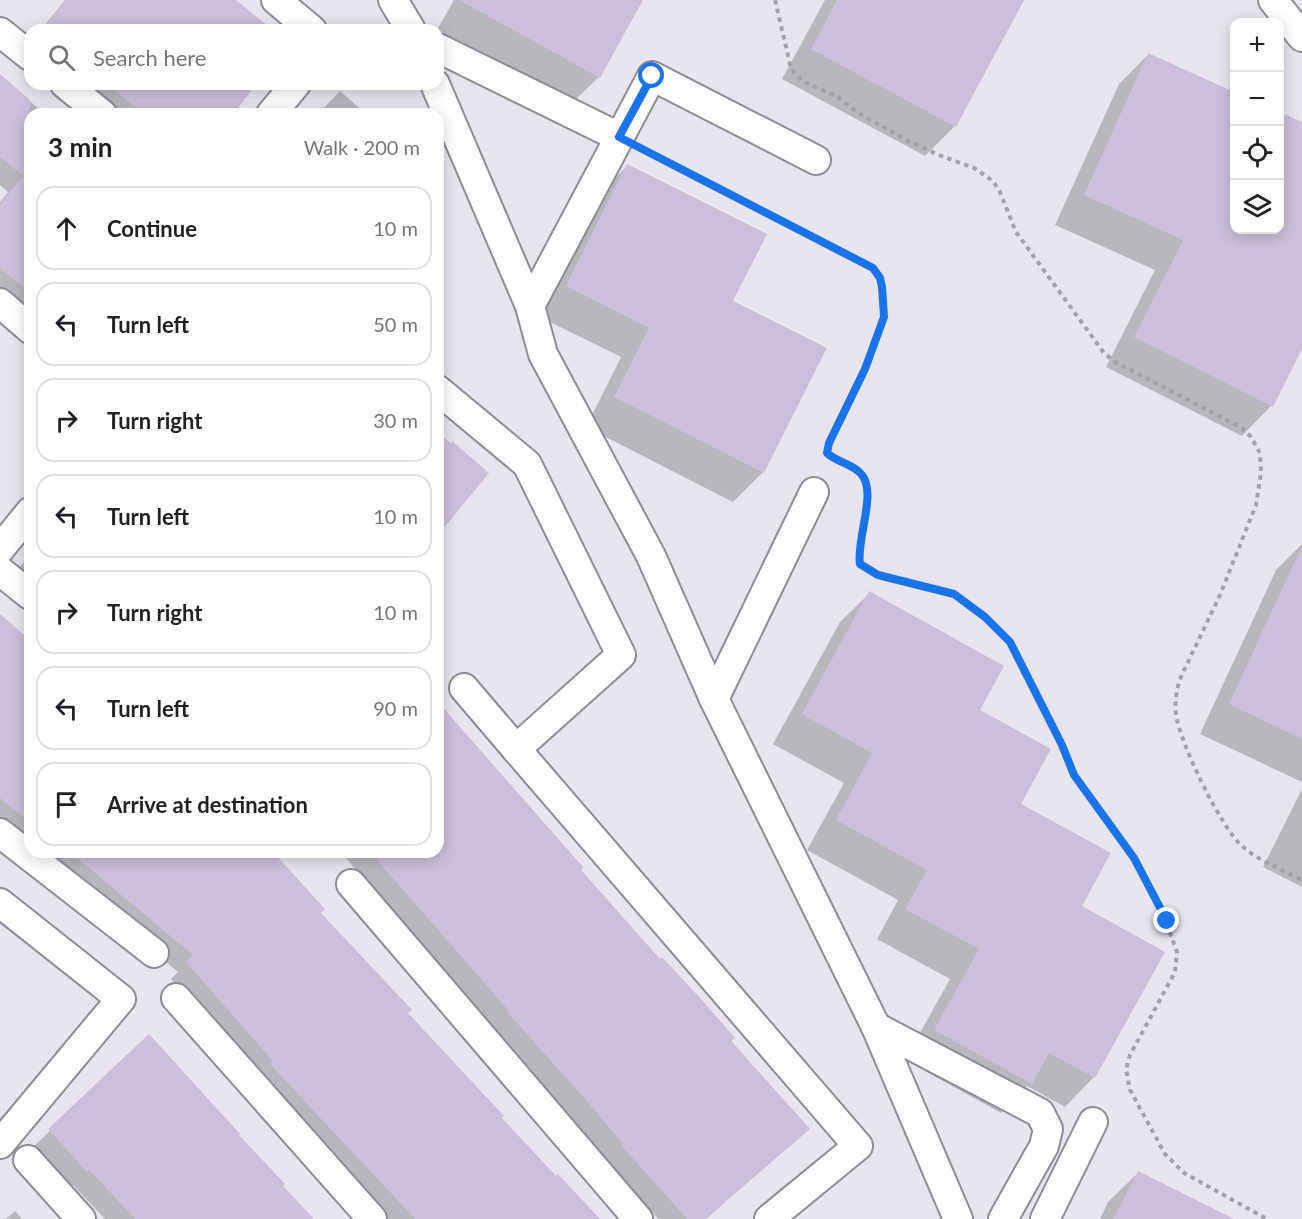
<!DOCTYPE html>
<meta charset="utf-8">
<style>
body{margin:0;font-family:Lato,sans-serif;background:#f6f6f6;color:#202124}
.controls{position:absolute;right:18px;top:18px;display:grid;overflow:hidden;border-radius:12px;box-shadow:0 3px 15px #0003}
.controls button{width:54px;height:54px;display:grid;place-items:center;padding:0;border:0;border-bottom:2px solid #e0e0e0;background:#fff;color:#202124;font:30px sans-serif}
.stop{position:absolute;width:18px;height:18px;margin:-14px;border:4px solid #1a73e8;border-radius:50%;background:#fff}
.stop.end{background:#1a73e8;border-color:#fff;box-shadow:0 2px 6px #0008}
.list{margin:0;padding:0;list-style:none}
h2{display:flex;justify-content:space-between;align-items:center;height:78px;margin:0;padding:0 24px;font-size:26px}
h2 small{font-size:20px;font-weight:400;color:#757577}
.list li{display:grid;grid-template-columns:39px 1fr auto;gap:18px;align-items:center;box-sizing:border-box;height:84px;margin:0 12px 12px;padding:0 12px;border:2px solid #e0e0e0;border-radius:18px}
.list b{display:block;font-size:22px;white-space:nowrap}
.list em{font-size:20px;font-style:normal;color:#757577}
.icon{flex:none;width:33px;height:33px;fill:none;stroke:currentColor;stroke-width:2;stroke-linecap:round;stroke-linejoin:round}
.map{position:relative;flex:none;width:1302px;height:1219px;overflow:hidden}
.search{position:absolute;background:#fff;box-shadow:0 3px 15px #0003;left:24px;top:24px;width:420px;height:66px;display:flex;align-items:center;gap:15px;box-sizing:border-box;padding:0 21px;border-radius:18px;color:#757577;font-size:22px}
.panel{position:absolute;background:#fff;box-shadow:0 3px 15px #0003;left:24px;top:108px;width:420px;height:750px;border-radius:18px}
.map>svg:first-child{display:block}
.shadow{fill:#0003}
.building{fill:#cbbfdd}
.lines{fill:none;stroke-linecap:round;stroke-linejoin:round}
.street-casing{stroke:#8e8b93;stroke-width:32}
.path{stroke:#a3a1a8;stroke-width:4;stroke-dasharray:4.5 4.5;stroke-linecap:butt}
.street{stroke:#fff;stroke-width:28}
.route{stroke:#1a73e8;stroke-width:8}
</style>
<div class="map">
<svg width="1302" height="1219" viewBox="0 0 1302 1219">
<rect width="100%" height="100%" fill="#e8e5ee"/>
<g class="shadow">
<path d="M65,0h168l37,30h-229z"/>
<path d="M454,0h187l-42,77 -30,29 -131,-72 -1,-4z"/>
<path d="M825,0h198l-69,127 -29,29 -143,-77z"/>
<path d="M1148,55l86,39v136h46v-116l22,10v222l-31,60 -29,30 -136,-69 49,-97 -100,-45 64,-141z"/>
<path d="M0,76l45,38h-15v201l-30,-25v-88l8,-10 -8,-7z"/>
<path d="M74,84h182l-25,30h-121z"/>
<path d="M340,91l26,23h-48z"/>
<path d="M627,166l104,135 32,171 -30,30 -147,-75 35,-70 -83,-41 60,-121z"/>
<path d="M1302,544v238l-102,-48 76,-164z"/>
<path d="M30,555v24l-12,-10z"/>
<path d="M870,593l108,117 41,94 61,102 14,171 -29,30 -38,-21 -26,27 -96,-53 45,-81 -73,-40 21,-39 -91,-50 37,-67 -71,-39 67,-122z"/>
<path d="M0,616l30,25v210l-30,-25z"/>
<path d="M438,703l141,167 229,258 -102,91h-48l-313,-362 -1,1 -6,-6h100z"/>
<path d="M1302,789v98l-39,-20z"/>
<path d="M31,852h240l48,61 88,101 186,205h-208l-214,-240 7,-7z"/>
<path d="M149,1036l132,150 30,33h-206l-32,-34 -2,1 -37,-40z"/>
<path d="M1138,1173l93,46h-131l8,-17z"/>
<path d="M15,1211l7,8h-16z"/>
</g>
<g class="building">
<path d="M66,0h170l37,30h-229l-1,-1z"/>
<path d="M459,0h184l-43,78z"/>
<path d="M837,0h187l-68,127 -145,-78z"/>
<path d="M1148,53l86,39v138h46v-118l22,10v227l-29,58 -139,-70 49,-97 -99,-45z"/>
<path d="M0,74l30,26v193l-30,-25v-64l23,-28 -23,-19z"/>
<path d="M107,84h150l-24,30h-89z"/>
<path d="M627,164l140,70 -34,67 94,47 -63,125 -150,-76 35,-69 -83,-42z"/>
<path d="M438,432l13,12 1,-3 37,32 -51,62z"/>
<path d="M1302,546v193l-73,-35z"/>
<path d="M869,591l135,75 -24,44 71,39 -30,55 90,49 -29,53 83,46 -70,126 -46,-25 -17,31 -98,-54 45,-81 -74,-40 22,-39 -91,-50 36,-67 -70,-39z"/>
<path d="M0,614l30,26v183l-30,-25z"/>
<path d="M438,702l145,165 -2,3 79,89 2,-2 39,42 34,39 -4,3 79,88 -105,90h-18l-66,-74 2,-1 -36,-43 -80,-89 2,-1 -139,-159h68z"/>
<path d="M70,852h203l52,57 -4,4 91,97 -4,3 96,103 -2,2 54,58 2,-2 42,45h-185l-145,-155 3,-3 -87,-99 7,-7z"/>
<path d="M149,1034l91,100 -1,1 46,49 -2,2 31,33h-179l-46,-49 -2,2 -39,-43z"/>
<path d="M1138,1171l96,48h-121z"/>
</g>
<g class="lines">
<g class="street-casing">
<g id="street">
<path d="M276,0l36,30"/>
<path d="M393,0l18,30"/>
<path d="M1273,0l29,37"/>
<path d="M0,32l30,24"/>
<path d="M438,48l181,89"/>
<path d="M65,84l37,30"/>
<path d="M435,84l95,222 13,48 108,202 63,143 162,328 82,192"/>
<path d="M271,114l25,-30"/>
<path d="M0,303l30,26"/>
<path d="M530,306l122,-230 164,84"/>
<path d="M438,390l89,74 94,191 -105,94 -52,-61"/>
<path d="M0,549l30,-37"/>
<path d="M0,571l30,24"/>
<path d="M714,699l100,-207"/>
<path d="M516,749l342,397 -89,73"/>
<path d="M0,833l154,120"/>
<path d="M351,884l287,335"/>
<path d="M0,903l121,96 -121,145"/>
<path d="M176,998l196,221"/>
<path d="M876,1027l164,86 8,16 -4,17 -41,73"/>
<path d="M28,1160l53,59"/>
<path d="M1045,1219l48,-97"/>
</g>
</g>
<g class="path">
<path d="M775,0l15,64 4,9 8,8 36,16 19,15 49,28 33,15 35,13 19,13 7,11 16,40 88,121 11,9 127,66 9,9 9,16 1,20 -5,32 -36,90 -41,86c-2,11 -5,22 -3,33 3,27 45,114 66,132 17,15 39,23 60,34"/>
<path d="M649,153l224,115 7,10 2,9 2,30 -19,52 -36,74 -2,10c11,10 27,11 35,22 15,19 -6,64 -2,88l18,12 76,19 31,23 25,25 52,103 12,30 60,83 26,48 17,46 -2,20 -45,83 -4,14 4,21 35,64 19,19 83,46"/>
</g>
<use href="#street" class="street"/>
</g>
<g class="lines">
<path class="route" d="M652,76l-33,61 254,131 7,10 2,9 2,30 -19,52 -36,74 -2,10c11,10 27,11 35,22 15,19 -6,64 -2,89l18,11 76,19 31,23 25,25 52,103 12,30 60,83 33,63"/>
</g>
</svg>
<div class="controls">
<button>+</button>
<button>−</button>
<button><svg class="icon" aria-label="locate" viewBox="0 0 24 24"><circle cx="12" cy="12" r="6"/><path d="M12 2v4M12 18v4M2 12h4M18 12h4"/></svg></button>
<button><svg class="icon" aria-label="layers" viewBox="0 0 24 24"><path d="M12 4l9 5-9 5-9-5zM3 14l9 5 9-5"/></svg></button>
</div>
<div class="stop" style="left:652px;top:76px"></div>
<div class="stop end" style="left:1167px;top:921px"></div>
<div class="search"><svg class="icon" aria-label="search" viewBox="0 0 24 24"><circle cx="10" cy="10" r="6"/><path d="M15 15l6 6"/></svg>Search here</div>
<section class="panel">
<h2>3 min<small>Walk · 200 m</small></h2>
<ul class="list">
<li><svg class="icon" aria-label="ahead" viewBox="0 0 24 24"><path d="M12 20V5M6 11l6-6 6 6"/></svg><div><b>Continue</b></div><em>10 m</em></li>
<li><svg class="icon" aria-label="left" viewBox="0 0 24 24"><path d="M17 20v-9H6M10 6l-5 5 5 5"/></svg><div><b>Turn left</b></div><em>50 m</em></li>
<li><svg class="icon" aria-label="right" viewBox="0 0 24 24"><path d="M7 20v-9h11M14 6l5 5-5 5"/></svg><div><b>Turn right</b></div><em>30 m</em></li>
<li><svg class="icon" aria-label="left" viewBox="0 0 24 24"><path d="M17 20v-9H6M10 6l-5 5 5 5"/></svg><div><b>Turn left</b></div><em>10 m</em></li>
<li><svg class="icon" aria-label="right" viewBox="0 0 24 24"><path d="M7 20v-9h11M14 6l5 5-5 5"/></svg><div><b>Turn right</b></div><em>10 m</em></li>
<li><svg class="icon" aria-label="left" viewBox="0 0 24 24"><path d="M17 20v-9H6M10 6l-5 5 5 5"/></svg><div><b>Turn left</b></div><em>90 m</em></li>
<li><svg class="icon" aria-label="arrive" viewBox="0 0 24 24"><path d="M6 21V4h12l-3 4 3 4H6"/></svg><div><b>Arrive at destination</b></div></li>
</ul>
</section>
</div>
